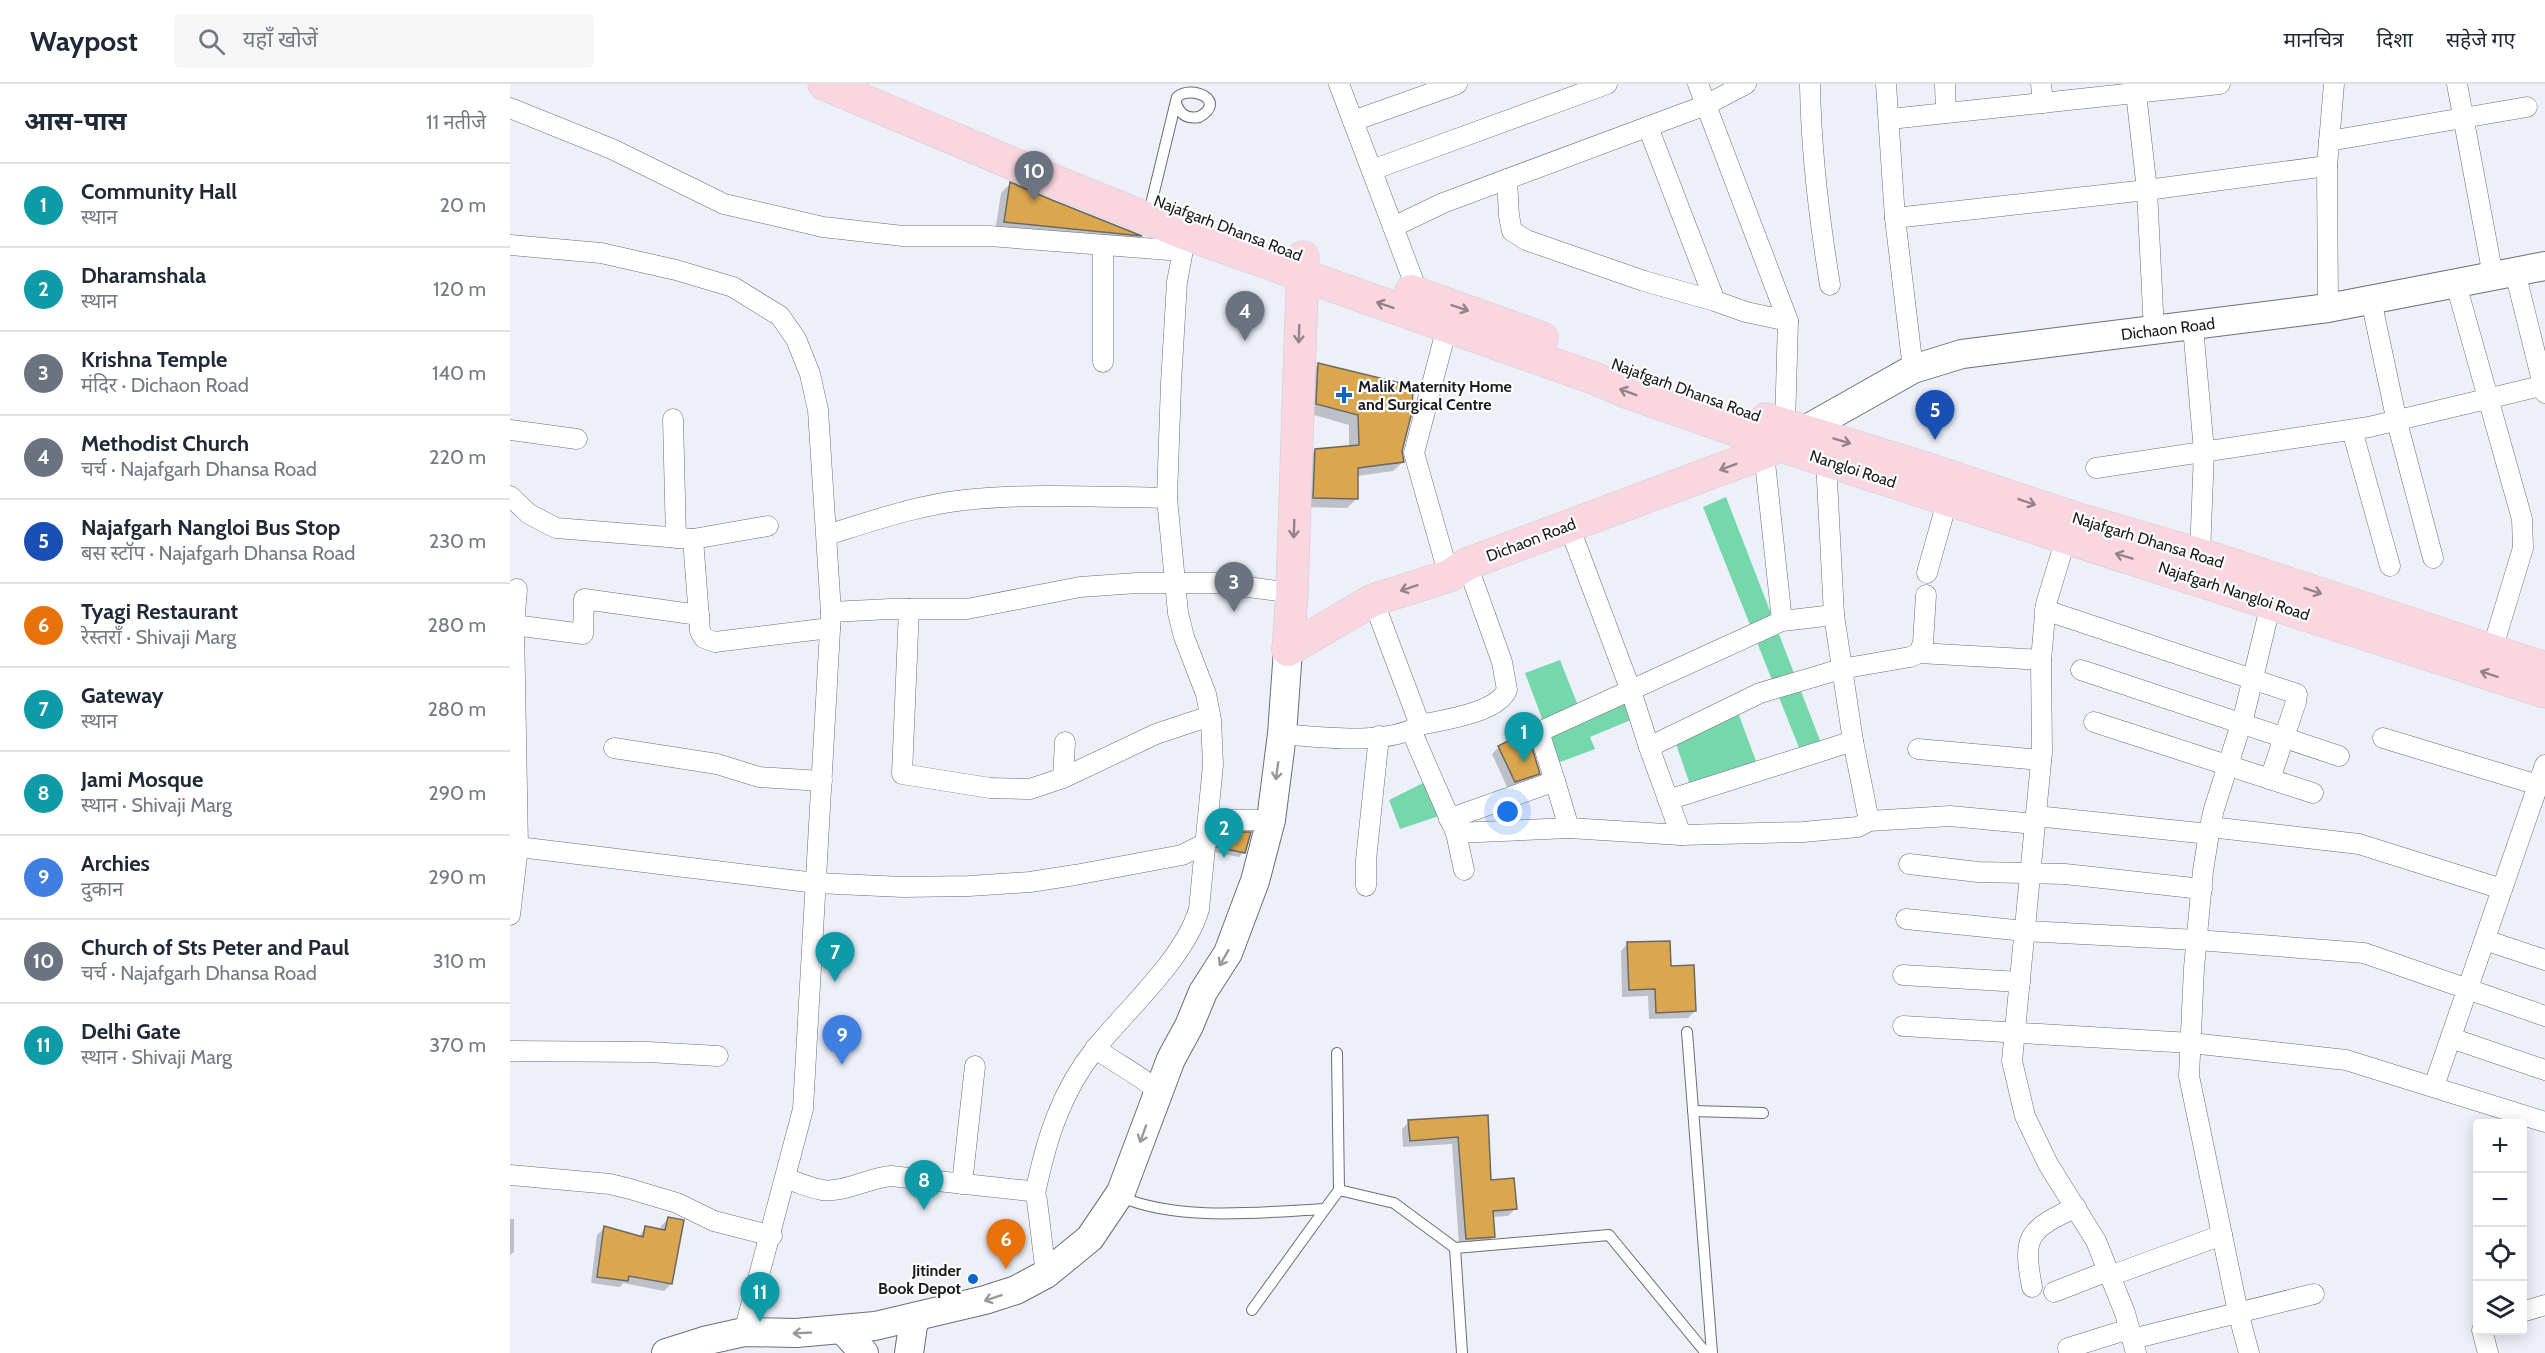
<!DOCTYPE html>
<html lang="hi">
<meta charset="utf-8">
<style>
body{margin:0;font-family:Cabin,"Noto Sans Devanagari",sans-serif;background:#f6f6f7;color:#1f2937}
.controls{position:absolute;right:18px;bottom:18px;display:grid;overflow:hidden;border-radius:6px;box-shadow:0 3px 15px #0003}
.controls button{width:54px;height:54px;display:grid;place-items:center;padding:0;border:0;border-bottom:2px solid #e0e1e3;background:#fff;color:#1f2937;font:30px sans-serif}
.you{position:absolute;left:998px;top:728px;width:21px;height:21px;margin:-15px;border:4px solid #fff;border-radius:50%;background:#1a73e8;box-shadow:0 0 0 9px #1a73e833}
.badge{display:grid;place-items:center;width:39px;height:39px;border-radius:50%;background:#0b8043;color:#fff;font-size:20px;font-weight:700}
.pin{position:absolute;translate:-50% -50px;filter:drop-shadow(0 2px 3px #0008)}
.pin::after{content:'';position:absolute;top:32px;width:21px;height:18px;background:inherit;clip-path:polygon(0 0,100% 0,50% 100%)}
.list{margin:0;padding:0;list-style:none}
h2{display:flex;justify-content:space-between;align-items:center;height:78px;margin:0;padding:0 24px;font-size:26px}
h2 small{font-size:20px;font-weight:400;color:#747a83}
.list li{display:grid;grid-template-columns:39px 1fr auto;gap:18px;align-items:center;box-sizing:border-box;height:84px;padding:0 24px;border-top:2px solid #e0e1e3}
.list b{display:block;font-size:22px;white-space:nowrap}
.list p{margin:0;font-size:20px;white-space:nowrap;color:#747a83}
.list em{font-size:20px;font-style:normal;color:#747a83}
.icon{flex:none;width:33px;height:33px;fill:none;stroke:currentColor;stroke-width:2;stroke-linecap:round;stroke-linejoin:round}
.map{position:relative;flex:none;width:2035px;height:1269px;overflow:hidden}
header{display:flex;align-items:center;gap:36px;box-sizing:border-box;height:84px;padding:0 30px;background:#fff;border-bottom:2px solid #e0e1e3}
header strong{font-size:28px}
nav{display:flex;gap:33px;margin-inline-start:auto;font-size:21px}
.search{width:420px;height:54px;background:#f6f6f7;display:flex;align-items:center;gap:15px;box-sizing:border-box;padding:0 21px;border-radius:6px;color:#747a83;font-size:22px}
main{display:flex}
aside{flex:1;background:#fff}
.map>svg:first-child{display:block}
.green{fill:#75d8aa}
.shadow{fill:#0003}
.building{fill:#dba74e;stroke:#6d6861;stroke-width:1.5}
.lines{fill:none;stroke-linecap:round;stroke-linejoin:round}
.lane-casing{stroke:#6c6e76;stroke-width:12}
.street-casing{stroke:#6c6e76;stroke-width:21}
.secondary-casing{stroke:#6c6e76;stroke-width:30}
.primary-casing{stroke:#cdcdce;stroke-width:33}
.lane{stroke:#fff;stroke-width:10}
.street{stroke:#fff;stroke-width:20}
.secondary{stroke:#fff;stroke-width:28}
.primary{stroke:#fad6e0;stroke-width:32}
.oneway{stroke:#968289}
.oneway2{stroke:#98999a}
.poi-dot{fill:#0d65ce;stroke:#fefefe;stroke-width:2}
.labels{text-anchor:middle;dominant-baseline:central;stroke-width:4.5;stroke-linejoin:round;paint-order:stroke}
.street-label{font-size:16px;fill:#1b1c1f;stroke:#fefefe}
.poi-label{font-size:16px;font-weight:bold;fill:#1b1c1f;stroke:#fefefe;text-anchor:start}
</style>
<header>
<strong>Waypost</strong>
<div class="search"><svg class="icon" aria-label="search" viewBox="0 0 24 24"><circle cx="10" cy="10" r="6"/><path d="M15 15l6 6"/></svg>यहाँ खोजें</div>
<nav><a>मानचित्र</a><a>दिशा</a><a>सहेजे गए</a></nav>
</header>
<main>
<aside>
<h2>आस-पास<small>11 नतीजे</small></h2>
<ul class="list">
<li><span class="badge" style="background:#0f9aa8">1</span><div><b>Community Hall</b><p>स्थान</p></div><em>20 m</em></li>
<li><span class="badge" style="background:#0f9aa8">2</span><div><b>Dharamshala</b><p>स्थान</p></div><em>120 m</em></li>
<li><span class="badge" style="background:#6b7280">3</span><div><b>Krishna Temple</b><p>मंदिर · Dichaon Road</p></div><em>140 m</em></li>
<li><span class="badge" style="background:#6b7280">4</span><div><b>Methodist Church</b><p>चर्च · Najafgarh Dhansa Road</p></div><em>220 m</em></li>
<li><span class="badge" style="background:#1a4fb4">5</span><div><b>Najafgarh Nangloi Bus Stop</b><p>बस स्टॉप · Najafgarh Dhansa Road</p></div><em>230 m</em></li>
<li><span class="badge" style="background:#e8710a">6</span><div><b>Tyagi Restaurant</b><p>रेस्तराँ · Shivaji Marg</p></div><em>280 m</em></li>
<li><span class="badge" style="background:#0f9aa8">7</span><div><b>Gateway</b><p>स्थान</p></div><em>280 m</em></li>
<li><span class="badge" style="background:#0f9aa8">8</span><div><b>Jami Mosque</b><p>स्थान · Shivaji Marg</p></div><em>290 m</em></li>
<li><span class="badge" style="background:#3f7fe0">9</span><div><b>Archies</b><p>दुकान</p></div><em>290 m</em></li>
<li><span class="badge" style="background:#6b7280">10</span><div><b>Church of Sts Peter and Paul</b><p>चर्च · Najafgarh Dhansa Road</p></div><em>310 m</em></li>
<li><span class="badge" style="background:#0f9aa8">11</span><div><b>Delhi Gate</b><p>स्थान · Shivaji Marg</p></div><em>370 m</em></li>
</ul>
</aside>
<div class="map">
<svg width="2035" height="1269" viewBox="0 0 2035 1269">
<rect width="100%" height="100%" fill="#edf0f9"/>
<g class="green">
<path d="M1216,413l95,246 -21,7 -97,-243z"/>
<path d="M1050,576l19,48 -36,13 -18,-48z"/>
<path d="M1119,613l9,20 -48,20 5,12 -40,15 -8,-28z"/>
<path d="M1226,623l21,57 -67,21 -17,-50z"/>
<path d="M917,697l15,34 -42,14 -11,-29z"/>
</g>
<g class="shadow">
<path d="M500,100l129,52 -9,9 -135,-14 6,-38z"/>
<path d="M808,281l83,85 2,12 -10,9 -36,5v22l-10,10 -43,-1 2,-47 9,-10 34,-3v-22l-42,-12 1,-39z"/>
<path d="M989,663l39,26 -7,7 -23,9 -16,-35z"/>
<path d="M713,754l21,14 -5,5 -25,-5z"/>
<path d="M1118,859l41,24 26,44 -7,7 -39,1 -1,-23 -26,1 -1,-46z"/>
<path d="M976,1033l4,64 25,28 -7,7 -16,1 2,19 -7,7 -28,2 -7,-101 -49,3 -1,-18 7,-7z"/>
<path d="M0,1135h4v33l-4,3z"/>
<path d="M158,1135l3,65 -7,7 -41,-8 -3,4 -29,-4 6,-48 7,-7 34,10 7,-10 15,3 1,-5z"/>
</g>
<g class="building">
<path d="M500,98l42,18 90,36 -138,-14z"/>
<path d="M808,279l95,23 -1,26 -10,39 2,11 -46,6v31l-45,-1 2,-49 44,-4 -1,-30 -42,-11z"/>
<path d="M1017,647l13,43 -25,8 -17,-36z"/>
<path d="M718,748h23l-6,21 -28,-6z"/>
<path d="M1160,857l1,25 23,-1 2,46 -40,2 -1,-24 -26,1 -2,-48z"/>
<path d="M978,1031l3,65 23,-2 3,31 -24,2 2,26 -29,2 -8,-102 -48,4 -2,-21z"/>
<path d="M158,1133l16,3 -12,64 -43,-8 -1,5 -31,-4 7,-51 39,11 2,-11 20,4z"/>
</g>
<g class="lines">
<g class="lane-casing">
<g id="lane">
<path d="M642,116l25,-103c15,-13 51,4 22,20 -12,2 -19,-2 -23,-14"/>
<path d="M1177,948l25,321"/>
<path d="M827,969l2,137"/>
<path d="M1183,1027l70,2"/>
<path d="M611,1113c60,25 140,15 204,12l14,-19 55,13 61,45 154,-13 97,118"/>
<path d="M945,1164l7,105"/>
<path d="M742,1226l73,-101"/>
</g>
</g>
<g class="street-casing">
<g id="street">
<path d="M829,0l79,209"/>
<path d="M1188,0l90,237 -3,103"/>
<path d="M1300,0c1,68 9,134 20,201"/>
<path d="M1376,0l9,134 18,151"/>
<path d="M1435,0l1,28"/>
<path d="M1531,0l2,19"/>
<path d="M1625,0l12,106 7,141"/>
<path d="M1947,0l36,192"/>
<path d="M0,24l102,41 112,55 99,23 80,9h86l193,15"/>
<path d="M1380,35l330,-35"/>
<path d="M843,37l104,-37"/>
<path d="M1138,43l67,174"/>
<path d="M1819,57l198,-34"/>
<path d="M862,86l235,-86"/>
<path d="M997,95l2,37 3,15 14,9 118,41 71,20 31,11 42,9"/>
<path d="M1385,134l252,-28 180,-24"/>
<path d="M883,143l50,-24 263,-98 40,-21"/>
<path d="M0,161l91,8 75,17 57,17 47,29 16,23 14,35 8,36 13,202 -28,497 -59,223"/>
<path d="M2005,188l30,121"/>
<path d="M1946,200l66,235 1,29 -31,102"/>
<path d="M1861,216l26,122 36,136"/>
<path d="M1818,224l-1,-142 7,-82"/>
<path d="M937,243l-33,126 35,123"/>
<path d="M1683,243l11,124 -4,104"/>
<path d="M593,278v-117"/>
<path d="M163,335l3,119"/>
<path d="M0,346l67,9"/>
<path d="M1842,346l38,136"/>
<path d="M1254,369l18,168"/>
<path d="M1586,384l273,-41 176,-42"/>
<path d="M0,412l19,18 27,14 137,11 7,92 4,7 11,4 115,-14"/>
<path d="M1059,442l62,165 18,56 32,88"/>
<path d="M317,451c45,-14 91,-30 138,-35 67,-7 135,-3 202,-2"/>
<path d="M1556,454l-20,66 -5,56 1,92 -30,309 13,55 23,48 48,77 29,72 11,40"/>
<path d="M183,455l75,-13"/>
<path d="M1417,489l21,-75"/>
<path d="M399,525l-7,165 88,14 40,1 33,-11 2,-36"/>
<path d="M1535,526l252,84 -1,8 -26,77"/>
<path d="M321,528l59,-3h77l113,-22 57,-4h82l73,10"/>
<path d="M0,541h4l3,-36"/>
<path d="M1409,569l122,7"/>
<path d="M1571,586l258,86"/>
<path d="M1584,638l219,71"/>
<path d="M910,641c23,-5 77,-12 87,-35l-5,-28 -35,-98"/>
<path d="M901,646l45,103 8,37"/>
<path d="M772,650c38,3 106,12 138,-9l-47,-125"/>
<path d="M1873,654l155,47"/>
<path d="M1139,663l111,-54 81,-24 69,-12 9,-4 4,-10 3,-48"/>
<path d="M104,664l103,16 42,13 63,4"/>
<path d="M1408,665l123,11"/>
<path d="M553,694l93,-44 54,-18"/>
<path d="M1045,697l-16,-49 243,-111 52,-6"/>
<path d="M1158,716l185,-59"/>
<path d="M1526,732l173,18"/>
<path d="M939,735l106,-38 14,47"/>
<path d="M1359,737l81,-5 85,8"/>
<path d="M1700,743l149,17 143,45"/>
<path d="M946,749l113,-5 112,7 122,-3 55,-5 11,-6 -16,-80 -19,-126 -8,-155"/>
<path d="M0,762l306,37 87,4 66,-1 61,-4 45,-7 107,-20 24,-12 9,-17 9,-6h47"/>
<path d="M1399,780l69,8 87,2 137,15"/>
<path d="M856,802v-26l13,-124"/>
<path d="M0,831l8,-68 -4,-222 69,9 1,-35 115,16"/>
<path d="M1396,835l119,12 172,9 167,13 181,63"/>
<path d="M1975,856l60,20"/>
<path d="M1393,891l117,7"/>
<path d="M1393,942l288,17 155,17 199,62"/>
<path d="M1941,954l94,32"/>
<path d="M585,964c21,16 44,26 64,44"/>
<path d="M0,967l138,1 70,4"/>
<path d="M1924,1002l111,-321"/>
<path d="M0,1091l100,9 20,5 47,14 37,18 58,15"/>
<path d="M276,1095c12,3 24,9 36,11 23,3 46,-12 69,-14l139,15 5,3 2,7 9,73"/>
<path d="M452,1100l13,-118"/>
<path d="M525,1110c11,-54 26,-103 61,-146 32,-40 89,-90 103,-139l14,-144 -2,-45 -5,-26 -22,-57 -6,-24 -11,-115 4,-115 6,-101 9,-48"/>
<path d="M1600,1192l112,-41"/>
<path d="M1522,1203c-10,-53 -3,-57 44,-80"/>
<path d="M1544,1208l54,-21"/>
<path d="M2012,1228l23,-7"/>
<path d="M1972,1246l6,23"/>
<path d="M1622,1255l182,-45"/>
<path d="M1558,1264l61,-19"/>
<path d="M1739,1269l-11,-41 -49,-236 5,-108 9,-97 7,-44 4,-18 30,-94 29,-120"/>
</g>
</g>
<g class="secondary-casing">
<g id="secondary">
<path d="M1295,346l108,-61 49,-15 366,-46 217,-42"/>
<path d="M333,1246l21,23"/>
<path d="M156,1269l38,-12 40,-9 52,1 79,-7 110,-26 31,-10 30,-16 44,-36 31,-46 50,-133 18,-33 14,-34 25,-39 27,-72 16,-61 11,-86 6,-84"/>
<path d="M399,1269l5,-34"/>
</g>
</g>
<g class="primary-casing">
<g id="primary">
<path d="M314,0l235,99 127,51 410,145 33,14 149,52 767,247"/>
<path d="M901,207l131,47"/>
<path d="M1256,335l159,49 150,50 140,41 330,109"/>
<path d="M778,566l85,-50 76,-24 18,-12 297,-111 25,-12"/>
<path d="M778,566l4,-57 11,-336"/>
</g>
</g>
<use href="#lane" class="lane"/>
<use href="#street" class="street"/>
<use href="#secondary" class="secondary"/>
<use href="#primary" class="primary"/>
</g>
<defs><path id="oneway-shaft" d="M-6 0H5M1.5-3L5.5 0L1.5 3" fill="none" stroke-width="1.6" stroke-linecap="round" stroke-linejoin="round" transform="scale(1.5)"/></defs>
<g class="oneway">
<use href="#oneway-shaft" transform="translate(875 221) rotate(-161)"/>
<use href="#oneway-shaft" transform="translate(950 224) rotate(19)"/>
<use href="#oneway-shaft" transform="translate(789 250) rotate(92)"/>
<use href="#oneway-shaft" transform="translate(1118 308) rotate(-159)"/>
<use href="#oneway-shaft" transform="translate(1332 357) rotate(17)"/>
<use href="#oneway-shaft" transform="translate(1218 383) rotate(159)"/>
<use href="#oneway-shaft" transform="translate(1517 418) rotate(19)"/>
<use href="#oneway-shaft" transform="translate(784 445) rotate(92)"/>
<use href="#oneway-shaft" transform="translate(1614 472) rotate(-163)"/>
<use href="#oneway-shaft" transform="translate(899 504) rotate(162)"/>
<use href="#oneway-shaft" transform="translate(1803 507) rotate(18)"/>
<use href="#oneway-shaft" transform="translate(1979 590) rotate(-162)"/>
</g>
<g class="oneway2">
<use href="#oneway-shaft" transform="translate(767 687) rotate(98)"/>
<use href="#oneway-shaft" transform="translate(714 874) rotate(120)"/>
<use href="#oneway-shaft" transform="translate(633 1050) rotate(110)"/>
<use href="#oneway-shaft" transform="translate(483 1214) rotate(162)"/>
<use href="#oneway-shaft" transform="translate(292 1249) rotate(177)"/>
</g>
<g class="poi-dot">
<path d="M831 302h6v6h6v6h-6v6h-6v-6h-6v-6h6z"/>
<circle cx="463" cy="1195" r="6"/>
</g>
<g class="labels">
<g class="street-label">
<text transform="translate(718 144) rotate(21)">Najafgarh Dhansa Road</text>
<text transform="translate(1658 245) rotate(-7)">Dichaon Road</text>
<text transform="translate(1176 306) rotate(20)">Najafgarh Dhansa Road</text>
<text transform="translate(1343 385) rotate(18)">Nangloi Road</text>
<text transform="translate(1021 456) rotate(-21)">Dichaon Road</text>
<text transform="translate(1638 456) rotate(17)">Najafgarh Dhansa Road</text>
<text transform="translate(1724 507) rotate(18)">Najafgarh Nangloi Road</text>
</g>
<g class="poi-label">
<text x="848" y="302">Malik Maternity Home<tspan x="848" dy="18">and Surgical Centre</tspan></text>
<text x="451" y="1186" text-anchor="end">Jitinder<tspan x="451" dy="18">Book Depot</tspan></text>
</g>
</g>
</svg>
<div class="controls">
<button>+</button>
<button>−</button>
<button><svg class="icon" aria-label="locate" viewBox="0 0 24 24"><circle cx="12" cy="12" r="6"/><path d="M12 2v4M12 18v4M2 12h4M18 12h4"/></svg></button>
<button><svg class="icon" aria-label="layers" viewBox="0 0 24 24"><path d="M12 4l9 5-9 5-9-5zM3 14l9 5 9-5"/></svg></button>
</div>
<div class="you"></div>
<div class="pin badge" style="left:1014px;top:678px;background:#0f9aa8">1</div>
<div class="pin badge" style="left:714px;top:774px;background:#0f9aa8">2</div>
<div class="pin badge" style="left:724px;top:528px;background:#6b7280">3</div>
<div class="pin badge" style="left:735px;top:257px;background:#6b7280">4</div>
<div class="pin badge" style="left:1425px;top:356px;background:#1a4fb4">5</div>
<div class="pin badge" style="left:496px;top:1185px;background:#e8710a">6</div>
<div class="pin badge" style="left:325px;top:898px;background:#0f9aa8">7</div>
<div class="pin badge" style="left:414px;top:1126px;background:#0f9aa8">8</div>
<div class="pin badge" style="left:332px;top:981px;background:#3f7fe0">9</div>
<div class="pin badge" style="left:524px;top:117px;background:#6b7280">10</div>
<div class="pin badge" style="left:250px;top:1238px;background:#0f9aa8">11</div>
</div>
</main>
